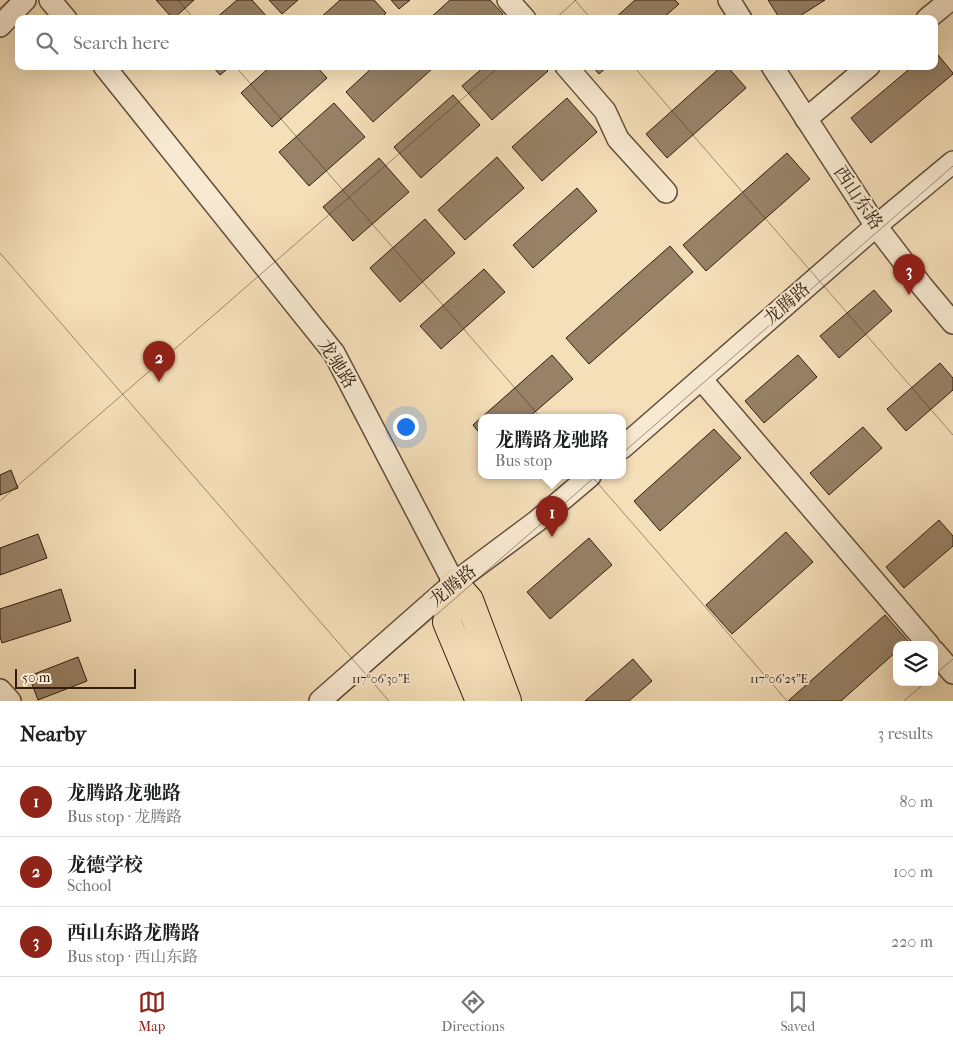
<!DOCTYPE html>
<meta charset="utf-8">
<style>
body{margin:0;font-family:"IM FELL French Canon","Noto Serif SC",serif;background:#f6f6f6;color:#202124}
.controls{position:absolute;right:15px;bottom:15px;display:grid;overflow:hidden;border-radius:10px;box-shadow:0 5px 20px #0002}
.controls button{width:45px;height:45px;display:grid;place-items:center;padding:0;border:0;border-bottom:1px solid #e0e0e0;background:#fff;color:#202124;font:25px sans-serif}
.scale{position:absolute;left:15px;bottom:12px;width:121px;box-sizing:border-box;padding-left:5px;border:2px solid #321d0f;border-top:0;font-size:14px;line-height:18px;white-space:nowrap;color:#321d0f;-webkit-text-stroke:4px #f8ead2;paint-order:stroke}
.you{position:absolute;left:405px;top:426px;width:18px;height:18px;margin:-12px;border:4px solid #fff;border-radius:50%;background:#1a73e8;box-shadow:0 0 0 8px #1a73e833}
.badge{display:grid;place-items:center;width:32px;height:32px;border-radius:50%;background:#8f2418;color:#fff;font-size:16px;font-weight:700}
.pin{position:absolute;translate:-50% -41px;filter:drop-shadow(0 1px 2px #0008)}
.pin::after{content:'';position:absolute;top:26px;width:18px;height:15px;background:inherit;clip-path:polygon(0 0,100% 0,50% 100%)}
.popup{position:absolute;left:478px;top:414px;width:148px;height:65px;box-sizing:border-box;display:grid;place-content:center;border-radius:10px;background:#fff;filter:drop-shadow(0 1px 4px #0005);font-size:16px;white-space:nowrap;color:#757577}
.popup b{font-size:19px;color:#202124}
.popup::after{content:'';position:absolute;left:50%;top:100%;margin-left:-10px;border:10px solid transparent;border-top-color:#fff}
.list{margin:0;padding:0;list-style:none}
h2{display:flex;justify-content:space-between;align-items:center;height:65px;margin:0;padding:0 20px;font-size:21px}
h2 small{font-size:16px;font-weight:400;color:#757577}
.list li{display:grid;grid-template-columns:32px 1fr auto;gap:15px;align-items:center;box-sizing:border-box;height:70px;padding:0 20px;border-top:1px solid #e0e0e0}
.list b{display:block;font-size:19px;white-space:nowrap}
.list p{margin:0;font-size:16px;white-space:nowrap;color:#757577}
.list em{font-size:16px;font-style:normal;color:#757577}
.icon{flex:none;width:28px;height:28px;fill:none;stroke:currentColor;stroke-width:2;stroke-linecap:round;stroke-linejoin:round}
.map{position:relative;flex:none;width:953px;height:701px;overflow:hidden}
.search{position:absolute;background:#fff;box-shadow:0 5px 20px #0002;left:15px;right:15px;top:15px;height:55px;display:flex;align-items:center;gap:12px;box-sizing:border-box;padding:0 18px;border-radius:10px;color:#757577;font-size:19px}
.sheet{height:275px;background:#fff}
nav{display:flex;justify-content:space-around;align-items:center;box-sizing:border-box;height:70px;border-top:1px solid #e0e0e0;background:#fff;font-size:14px;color:#757577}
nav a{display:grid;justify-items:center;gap:2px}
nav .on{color:#8f2418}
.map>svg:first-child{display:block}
.building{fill:#978267;stroke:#321d0f}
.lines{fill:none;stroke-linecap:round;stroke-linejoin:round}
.minor-casing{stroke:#634e3a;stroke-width:24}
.major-casing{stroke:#321d0f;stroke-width:30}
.minor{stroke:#f8ead2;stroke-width:21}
.major{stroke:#f5dfb9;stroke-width:28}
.ticks{fill:none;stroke:#321d0f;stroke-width:1;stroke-opacity:0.45}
.labels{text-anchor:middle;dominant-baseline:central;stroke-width:4;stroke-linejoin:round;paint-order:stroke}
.street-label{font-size:18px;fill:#321d0f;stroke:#f8ead2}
.ticks-label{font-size:12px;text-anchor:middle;fill:#321d0f;stroke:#f8ead2;stroke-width:4;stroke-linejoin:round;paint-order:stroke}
</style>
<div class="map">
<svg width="953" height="701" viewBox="0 0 953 701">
<rect width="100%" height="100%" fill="#f5dfb9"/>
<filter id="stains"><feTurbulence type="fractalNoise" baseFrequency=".004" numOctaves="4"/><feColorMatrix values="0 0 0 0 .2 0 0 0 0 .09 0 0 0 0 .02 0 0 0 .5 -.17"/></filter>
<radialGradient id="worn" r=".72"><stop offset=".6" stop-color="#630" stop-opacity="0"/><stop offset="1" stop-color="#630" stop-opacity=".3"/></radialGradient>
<g class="building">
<path d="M156,0h38l-21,19z"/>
<path d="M237,0h15l17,19h-54z"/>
<path d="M269,0h29l-16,14z"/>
<path d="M340,0h34l12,13 -6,6h-61z"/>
<path d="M391,0h19l-11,9z"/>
<path d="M450,0h40l13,14 -5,5h-69z"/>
<path d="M635,0h40l4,4 -17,15h-48z"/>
<path d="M768,0h57l-30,19h-15z"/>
<path d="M934,50l19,23v1l-82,69 -20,-25 62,-52h21z"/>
<path d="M212,66h19l-11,9z"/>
<path d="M271,66h45l11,12 -55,49 -31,-34z"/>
<path d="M374,66h55l3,3 -59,53 -27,-30z"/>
<path d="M485,66h58l5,5 -56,49 -30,-34z"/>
<path d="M592,66h16l-9,8z"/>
<path d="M722,66h5l19,22 -79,70 -21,-24z"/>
<path d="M453,95l27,30 -59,53 -27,-31z"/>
<path d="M567,98l30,34 -55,49 -30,-34z"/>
<path d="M334,103l31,34 -56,49 -30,-34z"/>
<path d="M787,153l23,26 -104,92 -23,-26z"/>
<path d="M497,157l27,31 -59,52 -27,-30z"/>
<path d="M379,158l30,34 -56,49 -30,-34z"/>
<path d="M577,188l20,23 -64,57 -20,-23z"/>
<path d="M425,219l30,34 -55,49 -30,-34z"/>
<path d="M670,246l23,26 -104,92 -23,-26z"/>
<path d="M484,269l21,23 -64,57 -21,-23z"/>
<path d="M874,290l18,21 -53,47 -19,-22z"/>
<path d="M552,355l21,24 -45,39h-46v18l-9,-11z"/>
<path d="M798,355l19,22 -53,46 -19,-22z"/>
<path d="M940,363l13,15v12l-47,41 -19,-22z"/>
<path d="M863,427l19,21 -53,47 -19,-22z"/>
<path d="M714,429l27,29 -81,73 -26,-30z"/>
<path d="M11,470l7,18 -18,7v-20z"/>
<path d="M939,520l14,16v10l-49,42 -18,-21z"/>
<path d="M786,532l27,30 -81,72 -26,-29z"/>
<path d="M38,534l9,24 -47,17v-27z"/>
<path d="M589,538l23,27 -62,54 -23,-27z"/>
<path d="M61,589l10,32 -69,22 -2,-6v-28z"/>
<path d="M885,615l23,26 -4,4h-7v6l-56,50h-53z"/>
<path d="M78,657l9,24 -49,19 -9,-24z"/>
<path d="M633,659l19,22 -23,20h-44z"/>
</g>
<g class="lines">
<g class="minor-casing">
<g id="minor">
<path d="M50,0l16,19"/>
<path d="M508,0l17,19"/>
<path d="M729,0l12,19"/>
<path d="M927,19l23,-19"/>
<path d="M0,26l25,-26"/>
<path d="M104,66l230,287 120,230"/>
<path d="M566,66l39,45 13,28 48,53"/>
<path d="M772,66l104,160 46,60 31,37"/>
<path d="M806,119l63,-53"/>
<path d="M701,379l228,266"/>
<path d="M622,448l254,-222 77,-64"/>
<path d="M934,651l19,22"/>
<path d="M0,690l10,11"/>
<path d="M320,701l134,-118 83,-62 53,-45"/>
</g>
</g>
<g class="major-casing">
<g id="major">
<path d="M454,583l15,17 38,101"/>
<path d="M454,583l-7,39 33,79"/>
</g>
</g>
<use href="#minor" class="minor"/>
<use href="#major" class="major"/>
</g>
<path class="ticks" d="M178,0l16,19M575,0l16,19M0,8l9,-8M555,19l21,-19M235,66l552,635M633,66l320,369M0,253l389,448M0,501l500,-435M934,675l19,-16M337,701l616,-535M904,701l22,-19"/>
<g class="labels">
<g class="street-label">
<text transform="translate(858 198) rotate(56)">西山东路</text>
<text transform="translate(787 304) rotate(-41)">龙腾路</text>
<text transform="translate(337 364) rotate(58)">龙驰路</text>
<text transform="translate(453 586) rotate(-39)">龙腾路</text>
</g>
</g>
<g class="ticks-label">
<text x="381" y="683">117°06'30"E</text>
<text x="779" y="683">117°06'25"E</text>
</g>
<rect width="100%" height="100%" filter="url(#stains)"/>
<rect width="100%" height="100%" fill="url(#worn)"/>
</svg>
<div class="controls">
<button><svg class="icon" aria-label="layers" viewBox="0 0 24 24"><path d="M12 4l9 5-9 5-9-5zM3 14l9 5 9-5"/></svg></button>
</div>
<div class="scale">50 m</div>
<div class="you"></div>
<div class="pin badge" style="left:552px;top:537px">1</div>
<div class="popup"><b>龙腾路龙驰路</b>Bus stop</div>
<div class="pin badge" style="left:159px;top:382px">2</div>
<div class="pin badge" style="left:909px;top:295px">3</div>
<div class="search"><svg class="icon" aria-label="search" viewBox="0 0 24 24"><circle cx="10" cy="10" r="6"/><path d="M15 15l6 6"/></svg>Search here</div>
</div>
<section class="sheet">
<h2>Nearby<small>3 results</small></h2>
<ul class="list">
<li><span class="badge">1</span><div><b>龙腾路龙驰路</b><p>Bus stop · 龙腾路</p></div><em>80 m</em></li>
<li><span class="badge">2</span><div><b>龙德学校</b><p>School</p></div><em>100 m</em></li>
<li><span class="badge">3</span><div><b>西山东路龙腾路</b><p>Bus stop · 西山东路</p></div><em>220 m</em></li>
</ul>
</section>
<nav>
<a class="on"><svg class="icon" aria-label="map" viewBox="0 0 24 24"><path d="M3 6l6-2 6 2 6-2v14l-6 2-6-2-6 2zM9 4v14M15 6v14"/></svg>Map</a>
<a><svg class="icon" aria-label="directions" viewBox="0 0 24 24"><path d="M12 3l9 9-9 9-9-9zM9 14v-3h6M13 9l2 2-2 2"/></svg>Directions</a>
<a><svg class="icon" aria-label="saved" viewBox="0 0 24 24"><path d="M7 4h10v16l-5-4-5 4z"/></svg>Saved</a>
</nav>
